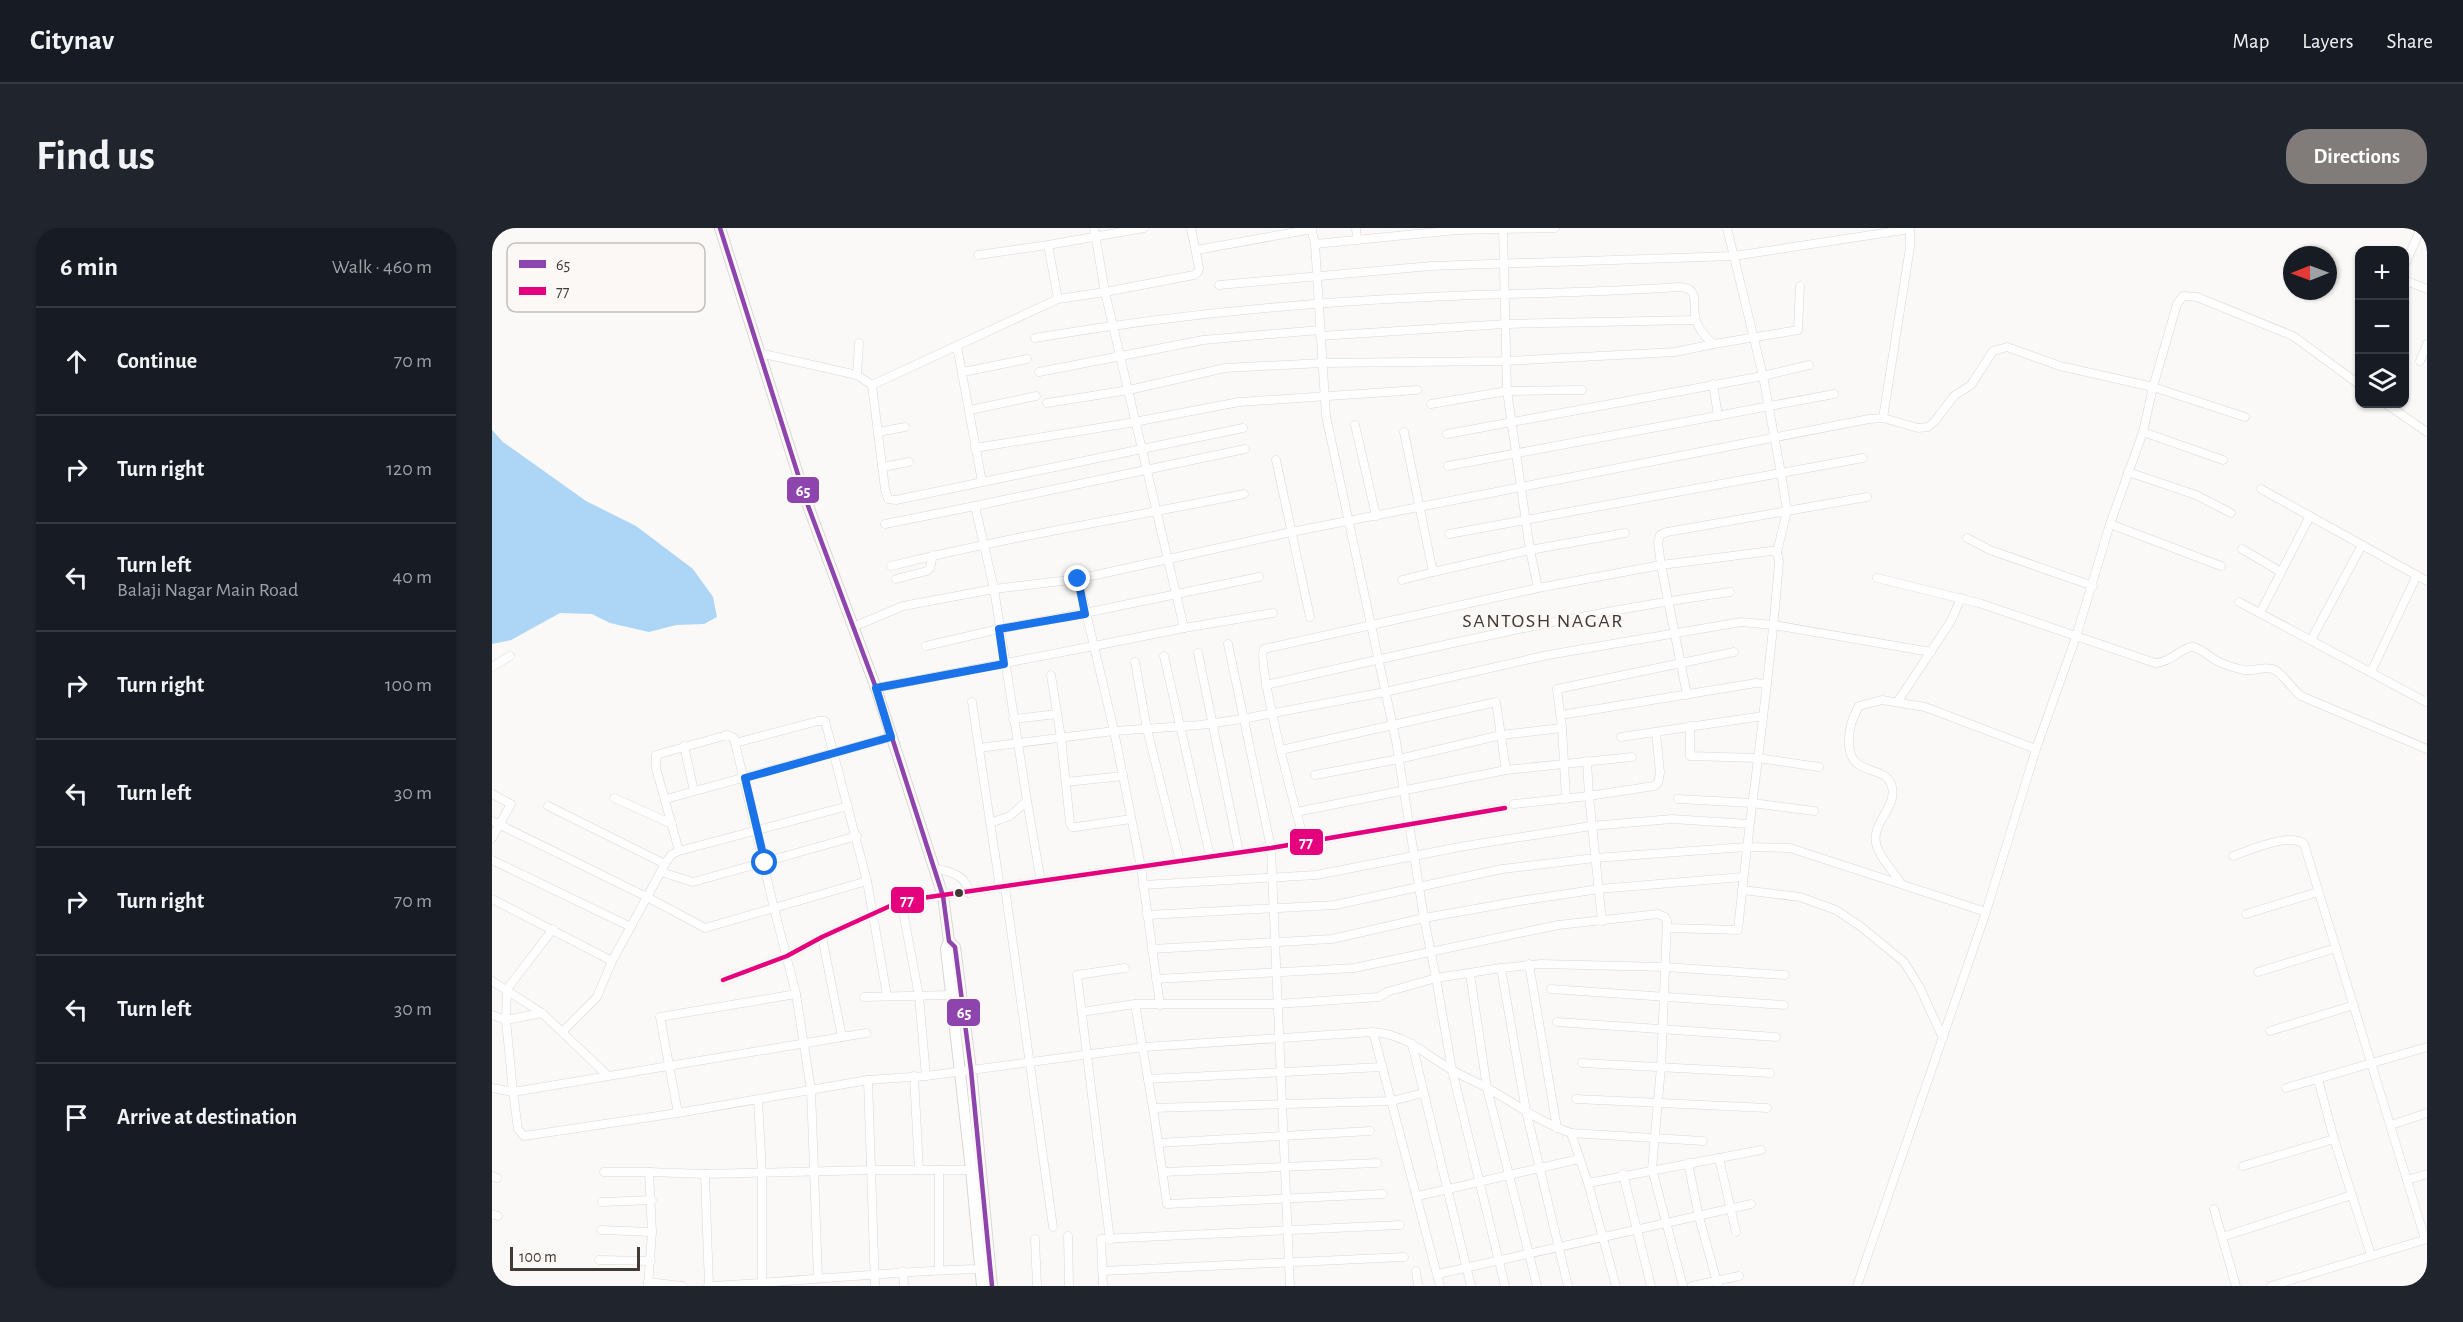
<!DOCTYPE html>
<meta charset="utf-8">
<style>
body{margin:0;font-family:"Alegreya Sans",sans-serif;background:#20242c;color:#f1f3f6}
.controls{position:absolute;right:18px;top:18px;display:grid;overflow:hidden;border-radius:12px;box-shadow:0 2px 4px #0004}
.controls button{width:54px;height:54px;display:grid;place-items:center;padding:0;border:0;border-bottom:2px solid #363941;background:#171b24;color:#f1f3f6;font:30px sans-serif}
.compass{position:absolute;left:1791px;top:18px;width:54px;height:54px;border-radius:50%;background:#171b24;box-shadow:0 2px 4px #0004;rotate:269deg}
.scale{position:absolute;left:18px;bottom:15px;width:130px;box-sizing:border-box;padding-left:6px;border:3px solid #403935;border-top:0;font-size:16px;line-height:21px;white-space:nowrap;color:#403935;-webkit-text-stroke:4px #fcf8f6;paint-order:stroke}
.stop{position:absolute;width:18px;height:18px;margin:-14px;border:4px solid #1a73e8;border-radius:50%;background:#fff}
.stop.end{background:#1a73e8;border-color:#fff;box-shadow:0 2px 6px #0008}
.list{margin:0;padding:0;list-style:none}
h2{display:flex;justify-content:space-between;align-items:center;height:78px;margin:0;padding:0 24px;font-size:26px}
h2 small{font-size:20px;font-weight:400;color:#9ea1a6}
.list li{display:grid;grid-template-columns:39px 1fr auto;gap:18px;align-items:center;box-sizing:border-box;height:108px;padding:0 24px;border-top:2px solid #363941}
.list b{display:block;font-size:22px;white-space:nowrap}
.list p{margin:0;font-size:20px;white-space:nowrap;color:#9ea1a6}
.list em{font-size:20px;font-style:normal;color:#9ea1a6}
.icon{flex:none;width:33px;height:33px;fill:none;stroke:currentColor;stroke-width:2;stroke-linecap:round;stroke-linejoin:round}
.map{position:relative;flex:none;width:1935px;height:1058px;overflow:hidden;border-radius:24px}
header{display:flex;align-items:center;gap:36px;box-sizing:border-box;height:84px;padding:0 30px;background:#171b24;border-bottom:2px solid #363941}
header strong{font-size:28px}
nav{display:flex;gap:33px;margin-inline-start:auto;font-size:21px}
.intro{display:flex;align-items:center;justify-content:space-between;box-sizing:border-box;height:144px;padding:0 36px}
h1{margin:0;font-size:42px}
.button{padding:15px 27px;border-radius:24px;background:#817c79;color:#fff;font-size:21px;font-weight:700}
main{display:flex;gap:36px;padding:0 36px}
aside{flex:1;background:#171b24;border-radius:24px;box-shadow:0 2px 4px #0004}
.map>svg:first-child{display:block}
.water{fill:#acd5f6}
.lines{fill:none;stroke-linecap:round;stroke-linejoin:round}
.street-casing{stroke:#dbd6d3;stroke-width:9}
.secondary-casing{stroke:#dbd6d3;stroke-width:12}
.street{stroke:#fefefe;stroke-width:8}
.secondary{stroke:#fefefe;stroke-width:10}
.bus-1-casing{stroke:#fcf8f6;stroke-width:9}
.bus-2-casing{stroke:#fcf8f6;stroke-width:9}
.bus-1{stroke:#8e44ad;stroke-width:4.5}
.bus-2{stroke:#e5007d;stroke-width:4.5}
.route{stroke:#1a73e8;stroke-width:8}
.bus-dot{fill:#403935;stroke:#fcf8f6;stroke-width:2}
.labels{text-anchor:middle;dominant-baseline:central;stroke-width:5;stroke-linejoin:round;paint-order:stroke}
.neighbourhood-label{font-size:20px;letter-spacing:1.5px;fill:#403935;stroke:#fcf8f6}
.key{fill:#fcf8f6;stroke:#c4bfbc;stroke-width:1.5}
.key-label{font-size:16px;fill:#403935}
.line-badge{stroke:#fcf8f6;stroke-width:2}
.badge-label{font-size:16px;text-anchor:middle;font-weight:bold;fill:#fff}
</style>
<header>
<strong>Citynav</strong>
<nav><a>Map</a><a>Layers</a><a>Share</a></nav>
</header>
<div class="intro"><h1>Find us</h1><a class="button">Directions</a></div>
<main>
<aside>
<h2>6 min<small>Walk · 460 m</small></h2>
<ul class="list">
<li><svg class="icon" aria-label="ahead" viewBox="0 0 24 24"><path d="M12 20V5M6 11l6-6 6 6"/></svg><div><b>Continue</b></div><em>70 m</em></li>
<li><svg class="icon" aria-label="right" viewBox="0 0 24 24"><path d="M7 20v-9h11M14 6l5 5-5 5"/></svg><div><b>Turn right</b></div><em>120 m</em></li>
<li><svg class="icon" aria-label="left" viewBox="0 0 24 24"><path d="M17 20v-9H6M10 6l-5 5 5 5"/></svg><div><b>Turn left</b><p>Balaji Nagar Main Road</p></div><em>40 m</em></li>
<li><svg class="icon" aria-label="right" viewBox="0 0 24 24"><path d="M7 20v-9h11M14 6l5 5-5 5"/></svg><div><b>Turn right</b></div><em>100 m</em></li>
<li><svg class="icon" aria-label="left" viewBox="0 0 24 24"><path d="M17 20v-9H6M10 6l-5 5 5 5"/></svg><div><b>Turn left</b></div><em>30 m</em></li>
<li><svg class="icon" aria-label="right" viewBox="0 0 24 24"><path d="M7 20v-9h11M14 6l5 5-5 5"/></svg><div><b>Turn right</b></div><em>70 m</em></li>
<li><svg class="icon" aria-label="left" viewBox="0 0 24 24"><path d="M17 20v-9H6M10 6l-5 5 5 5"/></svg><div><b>Turn left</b></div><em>30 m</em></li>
<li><svg class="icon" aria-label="arrive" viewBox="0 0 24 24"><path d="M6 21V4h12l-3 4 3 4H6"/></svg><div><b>Arrive at destination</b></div></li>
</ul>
</aside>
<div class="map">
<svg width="1935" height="1058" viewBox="0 0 1935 1058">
<rect width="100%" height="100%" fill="#fbf9f7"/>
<path class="water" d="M0,202l11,12 83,59 50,25 57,43 20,28 4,20 -13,7 -28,1 -27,7 -39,-9 -18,-9 -32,-1 -49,27 -19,4z"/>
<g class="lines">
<g class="street-casing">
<g id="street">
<path d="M602,0l11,64 79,336 -90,18 20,85 27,136 19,138"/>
<path d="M699,0l8,40 -1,4 -4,3 -89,17 -47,7 -186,86 13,104 3,10 8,1 347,-72"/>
<path d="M864,0l1,12"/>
<path d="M1011,0l4,163 23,159 8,38"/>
<path d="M1235,0l36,148 18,97 82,-15"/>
<path d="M823,16l142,-14 98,-2"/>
<path d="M705,22l115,-21"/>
<path d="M486,27l70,-10"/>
<path d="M1912,39l17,-39"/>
<path d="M1912,52l23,9"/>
<path d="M727,57l212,-19 303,-10 176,-27v18l-27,171"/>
<path d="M566,71l-10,-54 96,-17"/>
<path d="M828,108l185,-12 190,-4"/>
<path d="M543,110c129,-22 262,-35 393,-41 83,-4 167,-4 250,-10 24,0 13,18 18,33 3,10 10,18 18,24l84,-14 2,-44"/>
<path d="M465,118l25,136"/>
<path d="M267,125l98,22 15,10"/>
<path d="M1928,133l7,-17"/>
<path d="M471,144l64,-13"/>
<path d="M547,144l164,-32 117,-10"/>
<path d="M365,147l2,-32"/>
<path d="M1221,156l5,32"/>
<path d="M555,175l82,-13 96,-22 97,-5 184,-2 169,-9 39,-8"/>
<path d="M939,176l76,-13 75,-1"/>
<path d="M1894,176l41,28"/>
<path d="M478,182l66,-14"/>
<path d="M863,197l21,91"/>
<path d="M386,204l27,-5"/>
<path d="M912,204l29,140 97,-22 95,-17"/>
<path d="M1651,204l80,28"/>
<path d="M955,206l316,-58 46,-11"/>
<path d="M483,220l154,-25 110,-21 178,-12"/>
<path d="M784,232l34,157"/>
<path d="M956,238l386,-72"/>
<path d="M390,239l27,-5"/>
<path d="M1636,244l68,23 35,18"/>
<path d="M1769,261l166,92"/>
<path d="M483,278l270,-57"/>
<path d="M393,296l90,-18 19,83 33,212 -17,15 -20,7"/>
<path d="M1618,296l111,42"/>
<path d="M957,306l332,-61 6,38 -120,21 -7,3 -2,8 3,22 26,130"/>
<path d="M1475,310l23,12 103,36"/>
<path d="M1750,321l39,23"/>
<path d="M399,338c117,-29 235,-48 353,-72"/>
<path d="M1385,350l102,25 176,60c16,0 28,-17 38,-16 8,1 16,10 24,14 8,4 18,7 27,9 10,2 22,-5 31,0 7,3 17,19 26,26l126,53"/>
<path d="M404,351l31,-8 3,-3 3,-13"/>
<path d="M910,352l31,-8"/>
<path d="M1747,374l187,100 1,-2"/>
<path d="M1768,385l50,-97"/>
<path d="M361,399l50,-21 91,-17 84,-10 213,-47 578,-113 14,-1 35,10 10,-1 6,-5 20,-26 17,-11 22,-34 14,-4 53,19 93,21 92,30"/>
<path d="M692,400l89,-15"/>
<path d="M1819,412l51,-95"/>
<path d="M736,416l43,204 19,438"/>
<path d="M434,418l73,-17 86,-16 174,-36"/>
<path d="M706,425l41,199"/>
<path d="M672,428l46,200"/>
<path d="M643,434l12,67 33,132"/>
<path d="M0,439l18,-11"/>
<path d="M1879,444l46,-97"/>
<path d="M559,447l10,63 9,85 2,4h4l55,-8"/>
<path d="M774,457c154,-35 308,-71 464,-93"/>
<path d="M384,460l218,-42 -16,-67"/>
<path d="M1406,473l53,-80 10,-23"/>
<path d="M480,474l28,186"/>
<path d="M1069,487l195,-32 11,1"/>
<path d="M521,491l44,-5"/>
<path d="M1198,498v30l68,2 61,9"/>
<path d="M1129,509l142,-21"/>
<path d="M243,515l83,-22h7l42,160"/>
<path d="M192,518l10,45"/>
<path d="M487,520l135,-17 86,-6 42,-6 143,-27 163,-37 193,-33 33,3 157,27"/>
<path d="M789,522l215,-48 10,68"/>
<path d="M1095,533l2,35 65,-10 4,-3 2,-10 -4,-41"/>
<path d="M823,547l84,-16 102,-24 61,-7"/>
<path d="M574,554l57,-6"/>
<path d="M0,566l19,10 -19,34"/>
<path d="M122,570l58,26"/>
<path d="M174,571l225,-62"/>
<path d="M1074,571l-4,-71 -5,-39 177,-37"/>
<path d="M1186,571l74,4 62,8"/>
<path d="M535,573l14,81"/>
<path d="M1022,576l75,-8 13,125"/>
<path d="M56,578l117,58"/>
<path d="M804,584l210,-42 126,-13"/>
<path d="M0,593l155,76 58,31 69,-20 -40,-170 -7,-3 -71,20v13l23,83 -8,4 -6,9 -53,97 -15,36 -34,34"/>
<path d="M813,615c-7,-24 -50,-182 -41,-194l274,-61 123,-23 110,-14 6,1"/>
<path d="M187,623l169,-45"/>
<path d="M1741,628c17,-6 58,-24 71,-12l121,395"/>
<path d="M0,632l139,67"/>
<path d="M442,640c16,4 32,6 35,25"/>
<path d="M169,644l32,10 164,-46"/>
<path d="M1408,654c-7,-11 -19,-23 -23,-35 -8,-23 20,-38 15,-60 -5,-23 -41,-9 -43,-42 -1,-15 3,-26 10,-39l23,-6 43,7 111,42"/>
<path d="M651,657l173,-10 149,-29 126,-20 81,-7 77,5"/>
<path d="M513,660l48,339"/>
<path d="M1250,662l58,7 36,13 24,16 44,36 15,24 24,52"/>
<path d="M0,671l120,62"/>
<path d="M409,673l18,95 7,80"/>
<path d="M1754,686l72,-22"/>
<path d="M655,687l188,-10 167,-36 93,-11 151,-11 44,1 196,64"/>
<path d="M1175,700l71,2c12,-123 32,-246 41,-369l-2,-9 10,-41 80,-14"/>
<path d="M61,701l-46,60 -1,31 7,72 5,37 6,7 154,-23 190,-33 58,-4 218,-29 229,-15c33,2 51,22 79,38 12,7 25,12 37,19 27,15 52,34 82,44l17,50 28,103"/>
<path d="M330,709l20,100"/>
<path d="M660,721l180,-10 92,-21 102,-18 73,-11 144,-12"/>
<path d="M1037,736l28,164"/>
<path d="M1009,740l-65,10 16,92 53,216"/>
<path d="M1766,744l78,-24"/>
<path d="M978,746l17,114 50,198"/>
<path d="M664,751l198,-11 204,-43 100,-11 7,3 2,4 -6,146 -9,102 31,117"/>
<path d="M231,752l64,-24 35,-19 79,-36 370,-53 234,-40"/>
<path d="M0,753l50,32 65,62"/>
<path d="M1059,761l233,16"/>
<path d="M372,769l87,-2"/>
<path d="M643,776l18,104 14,96 216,-10"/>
<path d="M590,784l53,-8h142l102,-7 8,-5 49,-14 -12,-60 -28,-177 -70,-325 -11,-172 -4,-16"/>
<path d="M0,787l14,5 36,-7"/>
<path d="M1065,794l219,15"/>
<path d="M1778,803l84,-26"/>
<path d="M881,804l67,254"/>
<path d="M920,816l59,242"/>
<path d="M1090,835l188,10"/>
<path d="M422,848l5,94"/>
<path d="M656,851l234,-12"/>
<path d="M1826,851l16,60 37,116"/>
<path d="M376,852l7,206"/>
<path d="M0,860l21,4 353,-59"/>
<path d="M1794,860l141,-41"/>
<path d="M1084,871l191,9"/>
<path d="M266,872l4,73v110"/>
<path d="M661,880l239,-7 31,-8"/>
<path d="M186,885l-18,-96 136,-23"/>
<path d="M1899,897l36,-12"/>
<path d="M1079,905l132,8"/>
<path d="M666,915l212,-12"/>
<path d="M1227,930l17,74"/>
<path d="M1196,935l11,54 19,69"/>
<path d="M1751,938l91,-27"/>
<path d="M112,944h45l3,60 -4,54"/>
<path d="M157,944l56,2 167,-4h99"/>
<path d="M671,944l214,-9"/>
<path d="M213,946l4,112"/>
<path d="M1131,946l28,112"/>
<path d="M0,948l5,2"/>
<path d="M1915,952l20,-6"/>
<path d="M1096,955l173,-33"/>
<path d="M926,968l161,-37"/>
<path d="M110,974l50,-2"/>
<path d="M1722,981l22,77"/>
<path d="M0,986l6,2"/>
<path d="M109,1002l51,2"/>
<path d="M576,1008l1,50"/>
<path d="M1730,1009l130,-42"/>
<path d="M543,1011l2,47"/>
<path d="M618,1012l-33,-265 48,-7"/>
<path d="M107,1032l52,1"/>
<path d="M447,1042v-100"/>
<path d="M411,1043l1,15"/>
<path d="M610,1043l302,-14"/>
<path d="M924,1043l2,15"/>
<path d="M946,1046l313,-70"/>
<path d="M326,1050l-7,-188 -15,-96 -22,-86 93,-27 20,115"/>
<path d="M156,1054l34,4"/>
<path d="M216,1058c91,-4 181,-15 272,-17"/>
<path d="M611,1058l-2,-47 299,-14"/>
<path d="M1076,1058l-42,-175 -25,-143 40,-4 124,3 120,8"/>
<path d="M1200,1058l47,-10"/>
<path d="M1365,1058l129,-374 50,-163 40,-112 34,-113 33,-92 10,-45 24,-83 6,-8 14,1 96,39 67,49"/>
<path d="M1779,1058l156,-47"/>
</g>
</g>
<g class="secondary-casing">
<g id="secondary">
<path d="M228,0l87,275 69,185 67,208 6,45 6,6 16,123 21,216"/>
<path d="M457,713l-3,8 25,221 11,116"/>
</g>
</g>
<use href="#street" class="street"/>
<use href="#secondary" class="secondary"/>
<g class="bus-1-casing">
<path id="bus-1" d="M228,0l87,275 69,185 67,208 6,45 6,6 16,123 21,216"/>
</g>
<g class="bus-2-casing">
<path id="bus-2" d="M231,752l64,-24 35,-19 79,-36 370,-53 234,-40"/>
</g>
<use href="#bus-1" class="bus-1"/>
<use href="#bus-2" class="bus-2"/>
</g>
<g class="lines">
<path class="route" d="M273,635l-20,-85 146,-41 -15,-49 128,-24 -5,-35 86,-15 -7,-35"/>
</g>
<circle class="bus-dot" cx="467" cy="665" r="5"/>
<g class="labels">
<g class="neighbourhood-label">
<text x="1051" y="393">SANTOSH NAGAR</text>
</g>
</g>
<rect x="15" y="15" width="198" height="69" rx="9" class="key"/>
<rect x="27" y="32" width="27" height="8" fill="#8e44ad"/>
<rect x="27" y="59" width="27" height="8" fill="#e5007d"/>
<g class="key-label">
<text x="64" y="42">65</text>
<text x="64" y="69">77</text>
</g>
<g class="line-badge">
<rect x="294" y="248" width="34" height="28" rx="6" fill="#8e44ad"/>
<rect x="797" y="600" width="35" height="28" rx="6" fill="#e5007d"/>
<rect x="398" y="658" width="35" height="28" rx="6" fill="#e5007d"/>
<rect x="454" y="770" width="35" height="29" rx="6" fill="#8e44ad"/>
</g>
<g class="badge-label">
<text x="311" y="268">65</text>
<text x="814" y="620">77</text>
<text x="415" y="678">77</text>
<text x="472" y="790">65</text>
</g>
</svg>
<div class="controls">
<button>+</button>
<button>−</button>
<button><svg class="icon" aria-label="layers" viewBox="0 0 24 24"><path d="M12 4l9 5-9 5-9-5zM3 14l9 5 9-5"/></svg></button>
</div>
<svg class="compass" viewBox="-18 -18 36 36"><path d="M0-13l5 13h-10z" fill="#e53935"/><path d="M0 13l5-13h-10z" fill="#9ea1a6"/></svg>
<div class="scale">100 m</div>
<div class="stop" style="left:273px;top:635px"></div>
<div class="stop end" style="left:586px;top:351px"></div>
</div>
</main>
